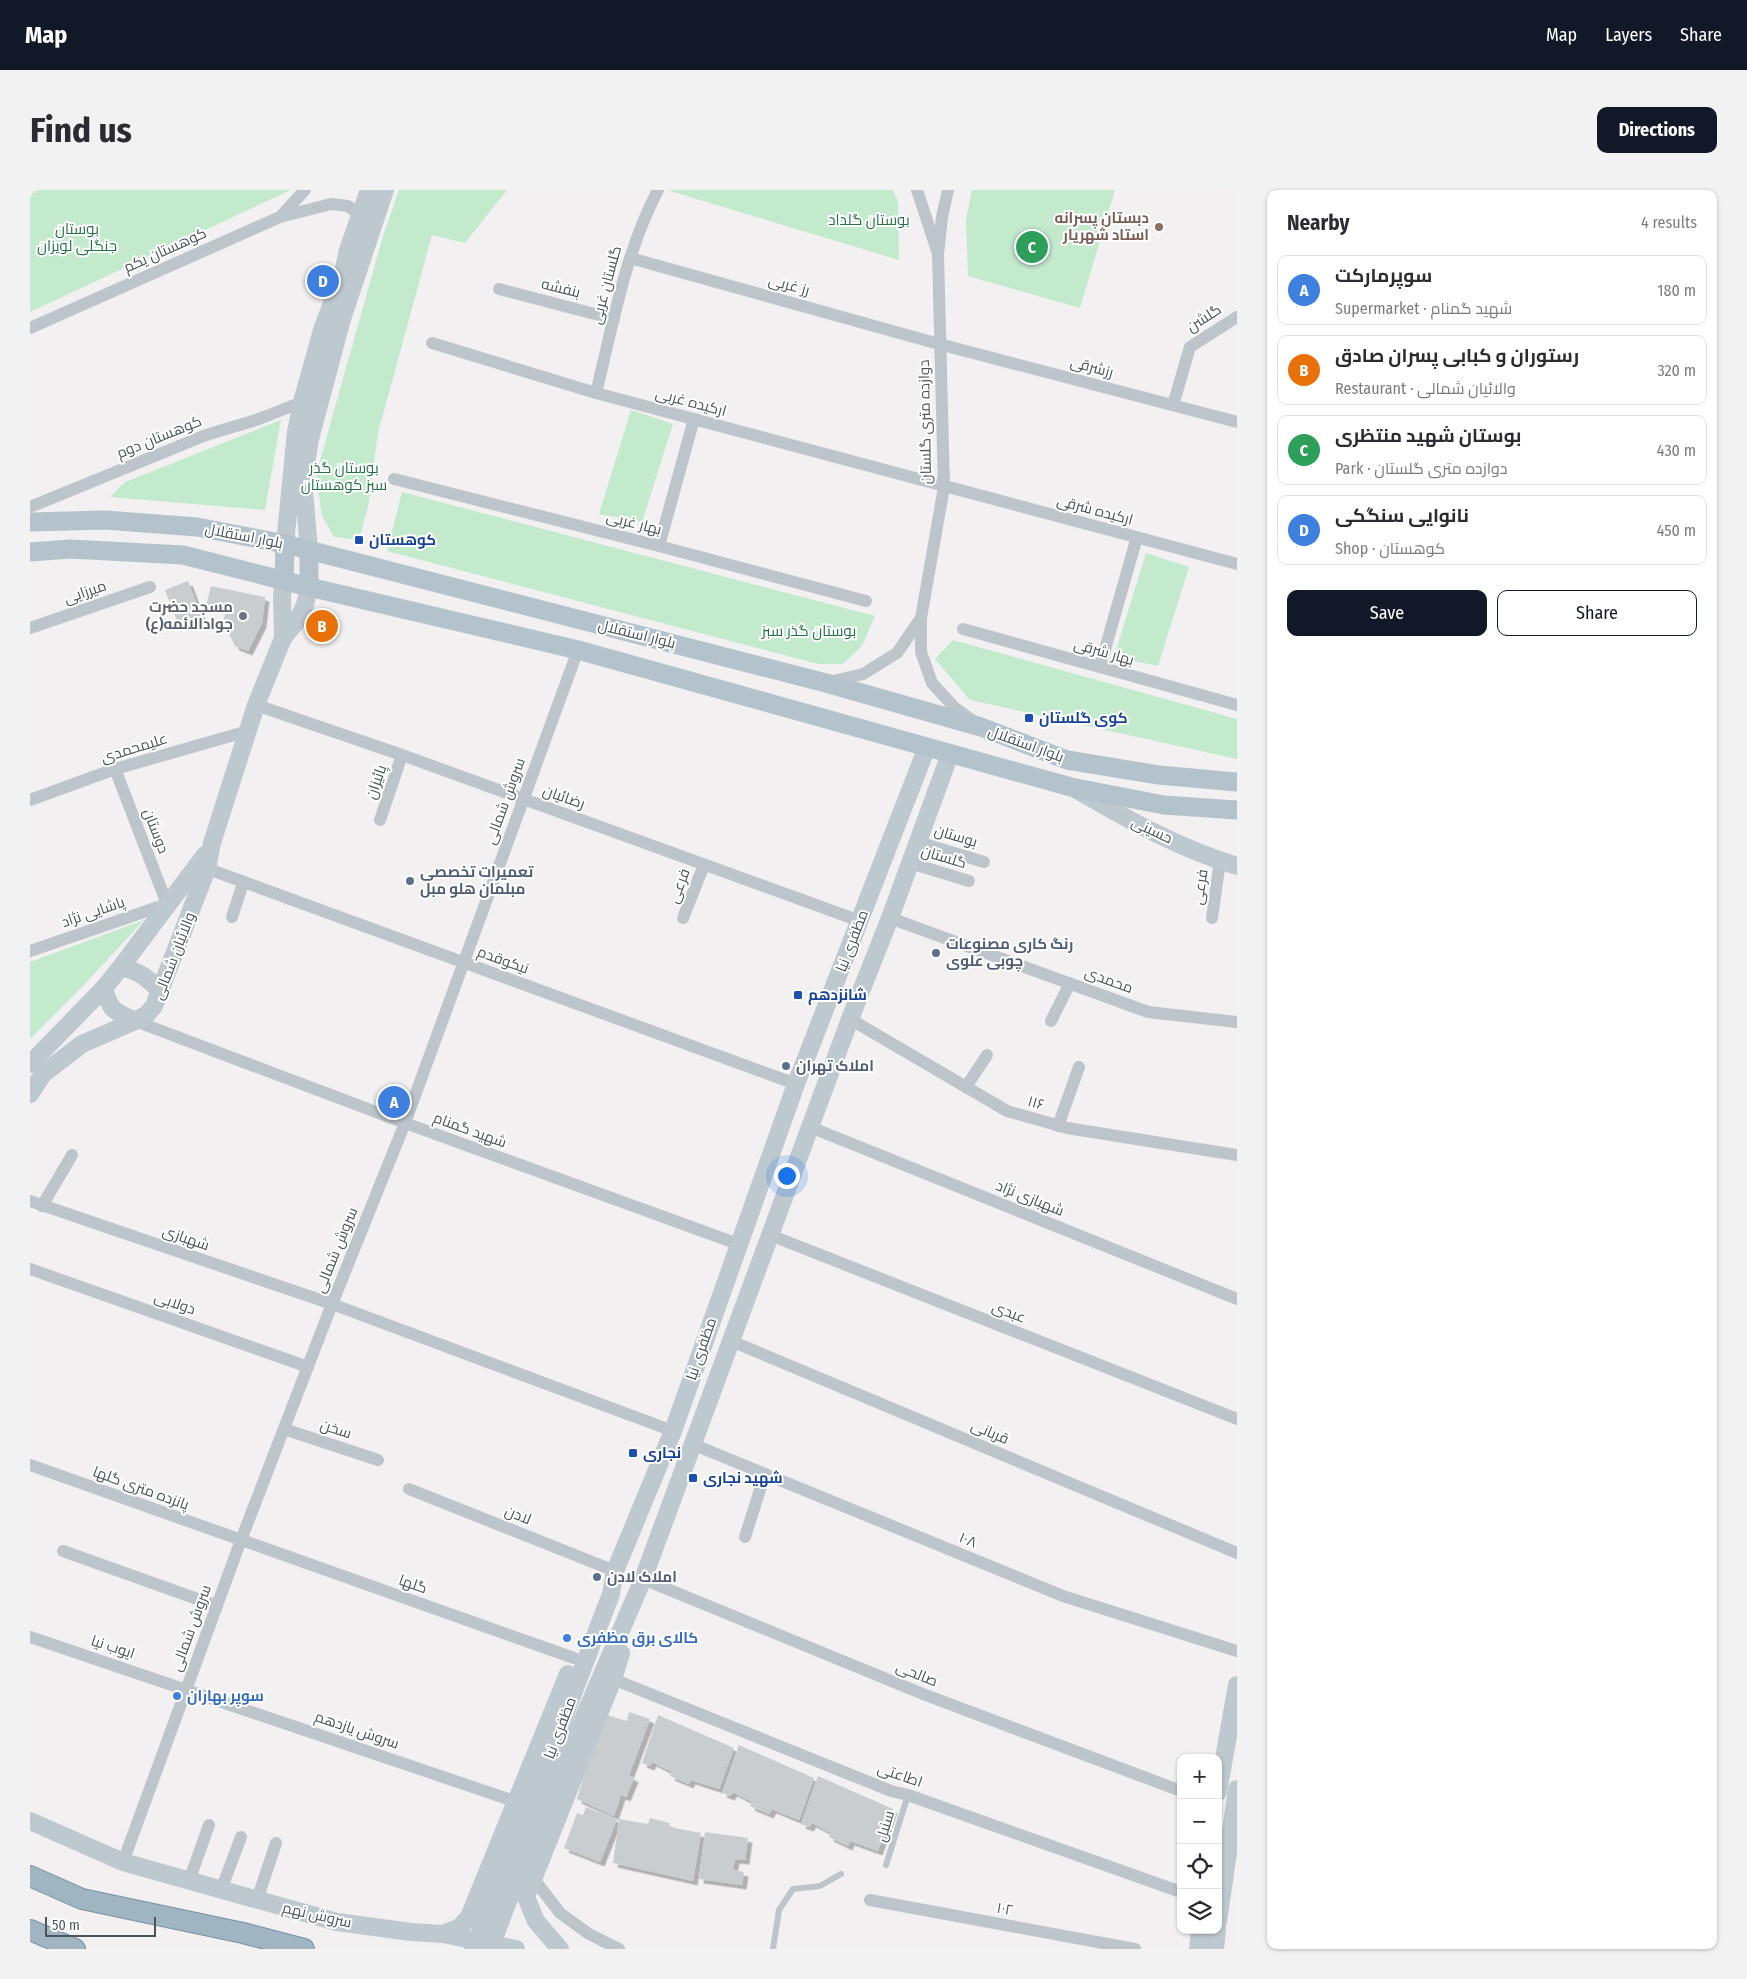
<!DOCTYPE html>
<meta charset="utf-8">
<style>
body{margin:0;font-family:"Fira Sans Condensed",Cairo,sans-serif;background:#f2f2f3;color:#2b2b33}
.controls{position:absolute;right:15px;bottom:15px;display:grid;overflow:hidden;border-radius:10px;box-shadow:0 1px 4px #0004}
.controls button{width:45px;height:45px;display:grid;place-items:center;padding:0;border:0;border-bottom:1px solid #e1e1e2;background:#fff;color:#2b2b33;font:25px sans-serif}
.scale{position:absolute;left:15px;bottom:12px;width:111px;box-sizing:border-box;padding-left:5px;border:2px solid #4a555b;border-top:0;font-size:14px;line-height:18px;white-space:nowrap;color:#4a555b;-webkit-text-stroke:4px #fff;paint-order:stroke}
.you{position:absolute;left:756px;top:985px;width:18px;height:18px;margin:-12px;border:4px solid #fff;border-radius:50%;background:#1a73e8;box-shadow:0 0 0 8px #1a73e833}
.badge{display:grid;place-items:center;width:32px;height:32px;border-radius:50%;background:#111827;color:#fff;font-size:16px;font-weight:700}
.pin{position:absolute;translate:-50% -50%;border:2px solid #fff;box-shadow:0 1px 5px #0006}
.list{margin:0;padding:0;list-style:none}
h2{display:flex;justify-content:space-between;align-items:center;height:65px;margin:0;padding:0 20px;font-size:21px}
h2 small{font-size:16px;font-weight:400;color:#7c7c81}
.list li{display:grid;grid-template-columns:32px 1fr auto;gap:15px;align-items:center;box-sizing:border-box;height:70px;margin:0 10px 10px;padding:0 10px;border:1px solid #e1e1e2;border-radius:10px}
.list b{display:block;font-size:19px;white-space:nowrap}
.list p{margin:0;font-size:16px;white-space:nowrap;color:#7c7c81}
.list em{font-size:16px;font-style:normal;color:#7c7c81}
.actions{display:flex;gap:10px;padding:15px 20px}
.actions a{flex:1;padding:11px 0;border:1px solid #111827;border-radius:10px;text-align:center;font-size:18px;color:#111827}
.actions .main{background:#111827;color:#fff}
.icon{flex:none;width:28px;height:28px;fill:none;stroke:currentColor;stroke-width:2;stroke-linecap:round;stroke-linejoin:round}
.map{position:relative;flex:none;width:1207px;height:1759px;overflow:hidden;border-radius:10px}
header{display:flex;align-items:center;gap:30px;box-sizing:border-box;height:70px;padding:0 25px;background:#111827;color:#fff}
header strong{font-size:24px}
nav{display:flex;gap:28px;margin-inline-start:auto;font-size:18px}
.intro{display:flex;align-items:center;justify-content:space-between;box-sizing:border-box;height:120px;padding:0 30px}
h1{margin:0;font-size:35px}
.button{padding:12px 22px;border-radius:10px;background:#111827;color:#fff;font-size:18px;font-weight:700}
main{display:flex;gap:30px;padding:0 30px}
aside{flex:1;background:#fff;border-radius:10px;box-shadow:0 1px 4px #0004}
.map>svg:first-child{display:block}
.green{fill:#c4eace}
.building{fill:#cacdd0;filter:url(#shadow)}
.lines{fill:none;stroke-linecap:round;stroke-linejoin:round}
.trunk-casing{stroke:#7992a4;stroke-width:22}
.service{stroke:#bdc5cb;stroke-width:6}
.minor{stroke:#bdc5cb;stroke-width:12}
.secondary{stroke:#bec8cf;stroke-width:18}
.primary{stroke:#b3c2cb;stroke-width:19}
.trunk{stroke:#a0b4c2;stroke-width:20}
.secondary-bridge{stroke:#bec8cf;stroke-width:18}
.education-dot{fill:#8d6e63;stroke:#fff;stroke-width:2}
.transit-dot{fill:#1a4fb4;stroke:#fff;stroke-width:2}
.worship-dot{fill:#6b7280;stroke:#fff;stroke-width:2}
.service-dot{fill:#5c6f8a;stroke:#fff;stroke-width:2}
.shop-dot{fill:#3f7fe0;stroke:#fff;stroke-width:2}
.labels{text-anchor:middle;dominant-baseline:central;stroke-width:4;stroke-linejoin:round;paint-order:stroke}
.education-label{font-size:15px;font-weight:bold;fill:#785e54;stroke:#fff;text-anchor:end}
.park-label{font-size:15px;fill:#237442;stroke:#fff}
.street-label{font-size:15px;fill:#4a555b;stroke:#fff}
.transit-label{font-size:15px;font-weight:bold;fill:#164399;stroke:#fff;text-anchor:start}
.worship-label{font-size:15px;font-weight:bold;fill:#5b616d;stroke:#fff;text-anchor:end}
.service-label{font-size:15px;font-weight:bold;fill:#4e5e75;stroke:#fff;text-anchor:start}
.shop-label{font-size:15px;font-weight:bold;fill:#366cbe;stroke:#fff;text-anchor:start}
</style>
<header>
<strong>Map</strong>
<nav><a>Map</a><a>Layers</a><a>Share</a></nav>
</header>
<div class="intro"><h1>Find us</h1><a class="button">Directions</a></div>
<main>
<div class="map">
<svg width="1207" height="1759" viewBox="0 0 1207 1759">
<defs>
<filter id="shadow"><feDropShadow dx="4.5" dy="4.5" stdDeviation="0" flood-color="#0004"/></filter>
</defs>
<rect width="100%" height="100%" fill="#f2f0f0"/>
<g class="green">
<path d="M0,0h261l-261,122z"/>
<path d="M369,0h108l-42,53 -33,-8 -54,198 -10,74 -9,33 -25,-3 -12,-21 -6,-41 67,-239z"/>
<path d="M642,0h221l5,11 1,59 -229,-69z"/>
<path d="M942,0h143l-35,118 -112,-32 -2,-57z"/>
<path d="M601,220l42,14 -31,98 -43,-8z"/>
<path d="M251,230l-16,90 -155,-13 15,-15z"/>
<path d="M372,302l473,124 -13,30 -19,18h-25l-431,-113z"/>
<path d="M1116,363l43,14 -31,99 -44,-9z"/>
<path d="M923,450l284,79v40l-267,-59 -35,-41z"/>
<path d="M114,730l-61,66 -53,53v-77z"/>
</g>
<g class="building">
<path d="M158,391l14,37 -23,8 -14,-36z"/>
<path d="M181,396l54,11 -3,26 -14,28 -13,-5 -12,-24 3,-11 -20,-5z"/>
<path d="M599,1522l21,7 -21,56 5,3 -8,19 -5,-2 -7,21 -37,-17 20,-67 10,-17 20,6z"/>
<path d="M628,1525l76,33 -15,41 -28,-9 -2,4 -19,-8 2,-4 -20,-10 -2,4 -8,-3z"/>
<path d="M709,1555l75,33 -15,42 -27,-11 -3,5 -19,-8 2,-4 -19,-10 -3,4 -8,-3z"/>
<path d="M788,1586l75,33 -15,42 -28,-10 -2,5 -19,-9 2,-4 -19,-10 -3,4 -8,-3z"/>
<path d="M556,1617l31,12 -17,43 -36,-14 13,-35 6,2z"/>
<path d="M620,1628l20,5 -1,4 32,6 -8,48 -80,-18 6,-44 29,5z"/>
<path d="M675,1642l43,6 -3,22 -10,-1 -2,11 11,2 -2,13 -43,-6z"/>
</g>
<g class="lines">
<g class="trunk-casing">
<g id="trunk">
<path d="M0,1686l52,23 161,34 61,16"/>
<path d="M0,1740l45,19"/>
</g>
</g>
<g class="service">
<path d="M856,1675l22,-70"/>
<path d="M743,1759l6,-39 14,-21 27,-3 21,-12"/>
</g>
<g class="minor">
<path d="M887,0l21,64 4,-37 6,-27"/>
<path d="M250,27l51,-13 17,2 13,10"/>
<path d="M908,64l6,233 -23,131v34l11,31 22,24 19,14"/>
<path d="M600,68l309,86 298,78"/>
<path d="M469,99l115,30"/>
<path d="M0,138l250,-111 25,-27"/>
<path d="M402,153l164,50 641,171"/>
<path d="M566,203c17,-69 29,-140 62,-203"/>
<path d="M1143,215l17,-58 47,-30"/>
<path d="M364,289l265,67 207,55"/>
<path d="M0,317l176,-72 53,-16 43,-17"/>
<path d="M629,356l35,-127"/>
<path d="M0,438l120,-41"/>
<path d="M933,439l274,76"/>
<path d="M1070,477l37,-130"/>
<path d="M799,492l34,-8 34,-21 24,-35"/>
<path d="M226,515l146,50 458,166"/>
<path d="M0,610l85,-31 133,-38"/>
<path d="M350,630l22,-65"/>
<path d="M888,652l66,20"/>
<path d="M880,673l59,18"/>
<path d="M170,676l596,218"/>
<path d="M202,727l11,-34"/>
<path d="M653,728l21,-53"/>
<path d="M860,728l258,94 89,10"/>
<path d="M1182,728l8,-57"/>
<path d="M0,761l137,-47 -52,-135"/>
<path d="M820,829l157,92 60,17 170,27"/>
<path d="M105,831l270,102 333,121"/>
<path d="M1021,831l19,-38"/>
<path d="M936,897l21,-32"/>
<path d="M1028,936l21,-59"/>
<path d="M780,937l427,172"/>
<path d="M0,1011l302,103 341,127"/>
<path d="M12,1016l30,-51"/>
<path d="M740,1045l467,184"/>
<path d="M0,1079l278,98"/>
<path d="M701,1151l506,212"/>
<path d="M254,1239l94,31"/>
<path d="M662,1254l371,152 174,55"/>
<path d="M0,1275l544,193"/>
<path d="M379,1299l206,82"/>
<path d="M715,1347l20,-63"/>
<path d="M33,1361l154,55"/>
<path d="M613,1389l280,115 258,97"/>
<path d="M0,1447l487,165"/>
<path d="M583,1489l278,112 17,4 273,97"/>
<path d="M93,1672l118,-322 91,-236 73,-181 173,-473"/>
<path d="M503,1688l27,35 29,21 30,15"/>
<path d="M159,1691l20,-56"/>
<path d="M191,1700l20,-53"/>
<path d="M227,1710l19,-57"/>
<path d="M840,1710l265,49"/>
</g>
<g class="secondary">
<path d="M255,354l11,-112 6,-30 20,-72 21,-57 5,-23 21,-60"/>
<path d="M279,360l-5,-59 2,-28 4,-24 32,-120 43,-129"/>
<path d="M253,448l-1,-43 2,-15"/>
<path d="M1045,599c52,30 105,60 162,77"/>
<path d="M91,777c18,4 28,12 40,25"/>
<path d="M74,798c6,23 10,23 31,33"/>
<path d="M0,874l74,-76 17,-21 84,-112"/>
<path d="M0,904l13,-20 39,-30 53,-23 12,-7 7,-8 53,-137 5,-26 44,-138 27,-67 14,-17 8,-16 4,-18"/>
<path d="M1188,1602l19,-107"/>
<path d="M0,1631l93,41 214,60 74,10 32,2 73,15"/>
<path d="M489,1645l92,-241 4,-23 58,-140 123,-347 131,-337"/>
<path d="M502,1648l111,-259 207,-560 40,-101 60,-164"/>
<path d="M1188,1732l19,-133"/>
<path d="M413,1744l17,-7 9,-10 99,-243"/>
<path d="M530,1759l-24,-28 -10,-24 87,-218 8,-26"/>
<path d="M1168,1759l2,-19"/>
<path d="M1185,1759l2,-19"/>
</g>
<g class="primary">
<path d="M0,332l75,-2 92,7 88,17 541,139 155,44 86,33 92,15 78,7"/>
<path d="M279,360v37"/>
<path d="M0,362l40,-3 113,6 126,32 269,63 493,137 93,18 73,5"/>
<path d="M254,390l1,-36"/>
</g>
<use href="#trunk" class="trunk"/>
<g class="secondary-bridge">
<path d="M443,1759l46,-114"/>
<path d="M460,1759l42,-111"/>
</g>
</g>
<circle class="education-dot" cx="1129" cy="37" r="5"/>
<g class="transit-dot">
<rect x="324" y="345" width="10" height="10" rx="2.5"/>
<rect x="994" y="523" width="10" height="10" rx="2.5"/>
<rect x="763" y="800" width="10" height="10" rx="2.5"/>
<rect x="598" y="1258" width="10" height="10" rx="2.5"/>
<rect x="658" y="1283" width="10" height="10" rx="2.5"/>
</g>
<circle class="worship-dot" cx="213" cy="426" r="5"/>
<g class="service-dot">
<circle cx="380" cy="691" r="5"/>
<circle cx="906" cy="763" r="5"/>
<circle cx="756" cy="876" r="5"/>
<circle cx="567" cy="1387" r="5"/>
</g>
<g class="shop-dot">
<circle cx="537" cy="1448" r="5"/>
<circle cx="147" cy="1506" r="5"/>
</g>
<g class="labels">
<g class="education-label">
<text x="1119" y="28">دبستان پسرانه<tspan x="1119" dy="17">استاد شهريار</tspan></text>
</g>
<g class="park-label">
<text x="839" y="30">بوستان گلداد</text>
<text x="47" y="39">بوستان<tspan x="47" dy="17">جنگلی لویزان</tspan></text>
<text x="314" y="278">بوستان گذر<tspan x="314" dy="17">سبز کوهستان</tspan></text>
<text x="779" y="441">بوستان گذر سبز</text>
</g>
<g class="street-label">
<text transform="translate(135 60) rotate(-24)">کوهستان یکم</text>
<text transform="translate(576 95) rotate(-75)">گلستان غربی</text>
<text transform="translate(759 95) rotate(15)">رز غربی</text>
<text transform="translate(531 98) rotate(14)">بنفشه</text>
<text transform="translate(1174 128) rotate(-33)">گلشن</text>
<text transform="translate(1062 177) rotate(15)">رزشرقی</text>
<text transform="translate(661 212) rotate(15)">ارکیده غربی</text>
<text transform="translate(895 232) rotate(-91)">دوازده متری گلستان</text>
<text transform="translate(129 247) rotate(-22)">کوهستان دوم</text>
<text transform="translate(1065 320) rotate(15)">ارکیده شرقی</text>
<text transform="translate(604 333) rotate(14)">بهار غربی</text>
<text transform="translate(214 346) rotate(11)">بلوار استقلال</text>
<text transform="translate(55 402) rotate(-19)">میرزایی</text>
<text transform="translate(607 444) rotate(14)">بلوار استقلال</text>
<text transform="translate(1074 462) rotate(16)">بهار شرقی</text>
<text transform="translate(996 554) rotate(20)">بلوار استقلال</text>
<text transform="translate(104 558) rotate(-17)">علیمحمدی</text>
<text transform="translate(346 592) rotate(-71)">پائیزان</text>
<text transform="translate(534 607) rotate(20)">رضائیان</text>
<text transform="translate(475 611) rotate(-70)">سروش شمالی</text>
<text transform="translate(1122 640) rotate(25)">حسینی</text>
<text transform="translate(126 641) rotate(69)">دوستان</text>
<text transform="translate(926 646) rotate(17)">بوستان</text>
<text transform="translate(914 667) rotate(17)">گلستان</text>
<text transform="translate(649 696) rotate(-69)">فرعی</text>
<text transform="translate(1170 697) rotate(-81)">فرعی</text>
<text transform="translate(63 722) rotate(-19)">پاشایی نژاد</text>
<text transform="translate(822 751) rotate(-69)">مظفری نیا</text>
<text transform="translate(144 766) rotate(-69)">والائیان شمالی</text>
<text transform="translate(473 770) rotate(20)">نیکوقدم</text>
<text transform="translate(1079 790) rotate(20)">محمدی</text>
<text transform="translate(1006 913) rotate(16)">۱۱۶</text>
<text transform="translate(440 940) rotate(20)">شهید گمنام</text>
<text transform="translate(1000 1008) rotate(22)">شهبازی نژاد</text>
<text transform="translate(156 1048) rotate(19)">شهبازی</text>
<text transform="translate(306 1060) rotate(-68)">سروش شمالی</text>
<text transform="translate(145 1113) rotate(19)">دولابی</text>
<text transform="translate(979 1122) rotate(21)">عبدی</text>
<text transform="translate(671 1159) rotate(-71)">مظفری نیا</text>
<text transform="translate(306 1239) rotate(18)">سخن</text>
<text transform="translate(960 1242) rotate(23)">قربانی</text>
<text transform="translate(111 1298) rotate(20)">پانزده متری گلها</text>
<text transform="translate(488 1325) rotate(22)">لادن</text>
<text transform="translate(938 1350) rotate(22)">۱۰۸</text>
<text transform="translate(383 1394) rotate(19)">گلها</text>
<text transform="translate(161 1438) rotate(-70)">سروش شمالی</text>
<text transform="translate(83 1457) rotate(18)">ایوب نیا</text>
<text transform="translate(887 1484) rotate(22)">صالحی</text>
<text transform="translate(530 1538) rotate(-69)">مظفری نیا</text>
<text transform="translate(327 1540) rotate(19)">سروش یازدهم</text>
<text transform="translate(870 1585) rotate(19)">اطاعتی</text>
<text transform="translate(855 1636) rotate(-73)">سنبل</text>
<text transform="translate(975 1719) rotate(10)">۱۰۲</text>
<text transform="translate(287 1725) rotate(13)">سروش نهم</text>
</g>
<g class="transit-label">
<text x="339" y="350">کوهستان</text>
<text x="1009" y="528">کوی گلستان</text>
<text x="778" y="805">شانزدهم</text>
<text x="613" y="1263">نجاری</text>
<text x="673" y="1288">شهید نجاری</text>
</g>
<g class="worship-label">
<text x="203" y="417">مسجد حضرت<tspan x="203" dy="17">جوادالائمه(ع)</tspan></text>
</g>
<g class="service-label">
<text x="390" y="682">تعمیرات تخصصی<tspan x="390" dy="17">مبلمان هلو مبل</tspan></text>
<text x="916" y="754">رنگ کاری مصنوعات<tspan x="916" dy="17">چوبی علوی</tspan></text>
<text x="766" y="876">املاک تهران</text>
<text x="577" y="1387">املاک لادن</text>
</g>
<g class="shop-label">
<text x="547" y="1448">کالای برق مظفری</text>
<text x="157" y="1506">سوپر بهاران</text>
</g>
</g>
</svg>
<div class="controls">
<button>+</button>
<button>−</button>
<button><svg class="icon" aria-label="locate" viewBox="0 0 24 24"><circle cx="12" cy="12" r="6"/><path d="M12 2v4M12 18v4M2 12h4M18 12h4"/></svg></button>
<button><svg class="icon" aria-label="layers" viewBox="0 0 24 24"><path d="M12 4l9 5-9 5-9-5zM3 14l9 5 9-5"/></svg></button>
</div>
<div class="scale">50 m</div>
<div class="you"></div>
<div class="pin badge" style="left:364px;top:912px;background:#3f7fe0">A</div>
<div class="pin badge" style="left:292px;top:436px;background:#e8710a">B</div>
<div class="pin badge" style="left:1002px;top:57px;background:#2e9e5b">C</div>
<div class="pin badge" style="left:293px;top:91px;background:#3f7fe0">D</div>
</div>
<aside>
<h2>Nearby<small>4 results</small></h2>
<ul class="list">
<li><span class="badge" style="background:#3f7fe0">A</span><div><b>سوپرمارکت</b><p>Supermarket · شهید گمنام</p></div><em>180 m</em></li>
<li><span class="badge" style="background:#e8710a">B</span><div><b>رستوران و کبابی پسران صادق</b><p>Restaurant · والائیان شمالی</p></div><em>320 m</em></li>
<li><span class="badge" style="background:#2e9e5b">C</span><div><b>بوستان شهید منتظری</b><p>Park · دوازده متری گلستان</p></div><em>430 m</em></li>
<li><span class="badge" style="background:#3f7fe0">D</span><div><b>نانوایی سنگکی</b><p>Shop · کوهستان</p></div><em>450 m</em></li>
</ul>
<div class="actions"><a class="main">Save</a><a>Share</a></div>
</aside>
</main>
